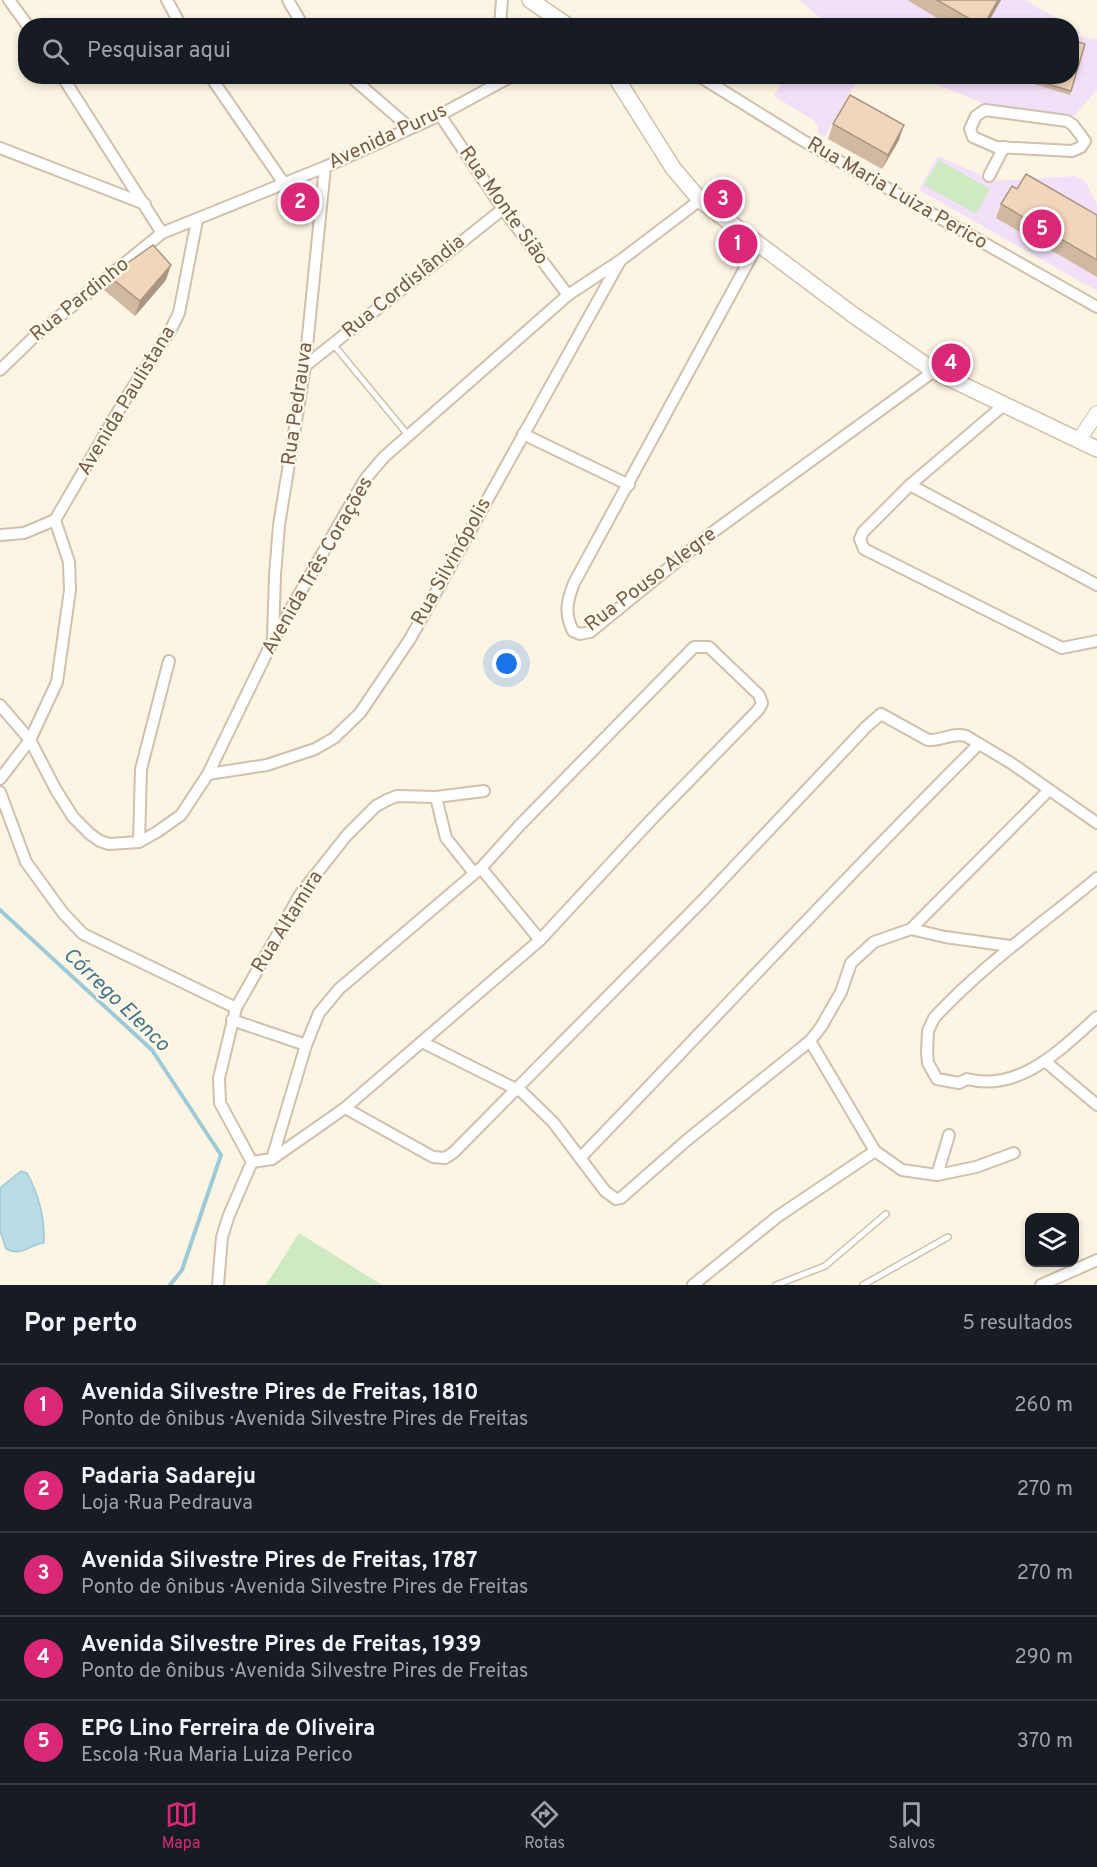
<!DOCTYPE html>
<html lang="pt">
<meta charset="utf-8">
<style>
body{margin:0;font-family:Overpass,sans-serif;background:#20242c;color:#f1f3f6}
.controls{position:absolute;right:18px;bottom:18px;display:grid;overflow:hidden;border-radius:12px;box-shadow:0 3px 9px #0003}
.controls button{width:54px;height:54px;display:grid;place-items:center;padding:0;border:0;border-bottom:2px solid #363941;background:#171b24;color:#f1f3f6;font:30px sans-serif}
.you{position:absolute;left:507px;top:664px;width:21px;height:21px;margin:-15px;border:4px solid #fff;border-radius:50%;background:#1a73e8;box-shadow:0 0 0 9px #1a73e833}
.badge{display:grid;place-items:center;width:39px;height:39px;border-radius:50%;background:#db2777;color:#fff;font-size:20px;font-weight:700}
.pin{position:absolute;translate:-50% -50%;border:3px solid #fff;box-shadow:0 2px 6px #0006}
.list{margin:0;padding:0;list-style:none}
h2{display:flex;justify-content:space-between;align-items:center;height:78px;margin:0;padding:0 24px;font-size:26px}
h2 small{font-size:20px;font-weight:400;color:#9ea1a6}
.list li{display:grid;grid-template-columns:39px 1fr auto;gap:18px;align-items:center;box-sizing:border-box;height:84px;padding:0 24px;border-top:2px solid #363941}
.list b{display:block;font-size:22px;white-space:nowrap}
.list p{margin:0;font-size:20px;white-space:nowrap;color:#9ea1a6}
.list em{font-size:20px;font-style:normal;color:#9ea1a6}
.icon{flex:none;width:33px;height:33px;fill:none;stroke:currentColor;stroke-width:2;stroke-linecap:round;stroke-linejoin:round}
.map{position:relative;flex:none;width:1097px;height:1285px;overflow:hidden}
.search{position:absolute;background:#171b24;box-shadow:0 3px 9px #0003;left:18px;right:18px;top:18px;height:66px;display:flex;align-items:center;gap:15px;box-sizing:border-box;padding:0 21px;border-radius:24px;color:#9ea1a6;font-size:22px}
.sheet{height:498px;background:#171b24}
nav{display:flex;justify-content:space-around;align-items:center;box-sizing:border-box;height:84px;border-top:2px solid #363941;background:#171b24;font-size:16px;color:#9ea1a6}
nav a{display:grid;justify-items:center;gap:3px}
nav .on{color:#db2777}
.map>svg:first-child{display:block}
.education{fill:#f2e0f9}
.green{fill:#ceeac2}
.water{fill:#b8dbe6;stroke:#9ecad8;stroke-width:1.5}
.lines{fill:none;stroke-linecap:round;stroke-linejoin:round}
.stream{stroke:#9ecad8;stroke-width:4}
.service-casing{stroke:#d0c0ad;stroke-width:8}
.minor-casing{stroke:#d0c0ad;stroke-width:14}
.tertiary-casing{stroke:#d0c0ad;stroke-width:16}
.secondary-casing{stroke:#d3c0aa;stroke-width:18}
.service{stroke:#fff;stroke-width:5}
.minor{stroke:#fff;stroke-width:10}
.tertiary{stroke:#fff;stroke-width:14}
.secondary{stroke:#fff;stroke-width:15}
.wall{fill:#d0b8a1}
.shaded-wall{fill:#a99683}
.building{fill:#f2d6bb;stroke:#a99683;stroke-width:1.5}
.labels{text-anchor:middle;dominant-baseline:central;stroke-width:4.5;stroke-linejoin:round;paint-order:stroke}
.street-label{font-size:20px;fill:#755d49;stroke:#fff9ea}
.water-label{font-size:21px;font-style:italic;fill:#427689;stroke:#fff9ea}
</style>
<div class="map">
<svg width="1097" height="1285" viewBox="0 0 1097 1285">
<rect width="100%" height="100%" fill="#fdf5e4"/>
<g class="education">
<path d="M799,0h226l44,25h-240z"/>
<path d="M1072,27l8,5 -1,4 18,3v51l-23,26 -84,-10 -72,-29 154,-1z"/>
<path d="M784,77v-1l75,1 -35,61 -6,-5v-7l-5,-6 -39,-24z"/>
<path d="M938,156l56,25 81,-5 10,5 12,24v86l-178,-101z"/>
</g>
<g class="green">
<path d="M939,160l51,29 -14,25 -52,-29z"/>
<path d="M299,1233l83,52h-116z"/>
</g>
<path class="water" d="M21,1171l6,2c12,21 18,47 17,70 -16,2 -21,14 -38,6l-6,-18v-43z"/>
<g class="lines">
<path class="stream" d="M0,910l152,140 69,105 -39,115 -12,15"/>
<g class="service-casing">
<g id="service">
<path d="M333,344l75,91"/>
<path d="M776,1285l49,-19 61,-52"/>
<path d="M863,1285l85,-48"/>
</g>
</g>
<g class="minor-casing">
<g id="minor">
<path d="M9,0l19,26"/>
<path d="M167,0l14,26"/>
<path d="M288,0l15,26"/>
<path d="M500,26l2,-26"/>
<path d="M62,76l100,157"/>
<path d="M210,76l73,106"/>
<path d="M350,76l60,52"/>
<path d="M699,76l103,64 295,167"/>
<path d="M985,110l82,11 6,4 12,16 -4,6 -9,4 -76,-4 -23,-10 -3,-8 6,-13z"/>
<path d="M440,115l63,94 65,86"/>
<path d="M0,148l145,56"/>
<path d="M989,176l15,-29"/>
<path d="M758,244l-184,339c-7,18 -10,30 -1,48l7,3 10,-2 123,-100 221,-161"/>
<path d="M305,366l198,-157"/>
<path d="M0,370l34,-33 128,-104 163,-66 115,-52 72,-39"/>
<path d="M1005,404l-95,81 -47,47 -3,7 4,10 198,99 35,-7"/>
<path d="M523,434l106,51"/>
<path d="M910,485l187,100"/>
<path d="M0,535l24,-2 31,-13 71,-122 44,-67 9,-18 18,-93"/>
<path d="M273,637l2,-62 4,-50 26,-159 20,-199"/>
<path d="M0,705l30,35 26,50 17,27 17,17 10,7 9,3 30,-2 18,-10 24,-17 27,-41 65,-134 80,-140 13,-22 18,-21 184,-162 53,-35 79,-60"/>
<path d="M208,774l59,-9 48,-16 19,-11 26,-25 50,-74 210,-378"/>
<path d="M0,779l30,-39 27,-58 13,-92 -1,-28 -14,-42"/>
<path d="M0,792l26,70 37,51 20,21 153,74"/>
<path d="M436,797l10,41 28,35"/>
<path d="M139,842l2,-73 28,-108"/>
<path d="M481,868l59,72"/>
<path d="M1097,878c-55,46 -114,87 -163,140l-6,13 -1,21 1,11 9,16 22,4 8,-4c53,14 95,-31 130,-62"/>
<path d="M911,929l137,-138"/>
<path d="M1010,946l-65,-9 -34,-8 -37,13 -23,21 -10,29 -20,35 -11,14 65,110 27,19 35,5 39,-8 38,-14"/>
<path d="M232,1020l74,25"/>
<path d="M422,1042l100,50 31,30 52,69 11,8 5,-1 66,-58 123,-99"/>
<path d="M1046,1062l51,43"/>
<path d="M345,1108l88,49 12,1 8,-5 251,-254 162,-172 15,-13 47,26c14,1 25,-8 38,-4l45,27 86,60"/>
<path d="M580,1158c134,-138 263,-279 399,-414"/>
<path d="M252,1162l20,-3 73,-51 195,-168 111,-120 108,-111 3,-6 -3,-8 -50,-48h-15l-175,179 -37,41 -143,122 -20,24 -13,32 -34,114"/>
<path d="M937,1175l12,-40"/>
<path d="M218,1285l4,-48 7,-22 23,-53 -32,-59 -1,-25 17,-70 65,-115 46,-58 29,-29 11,-6 10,-4 39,1 48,-6"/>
<path d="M693,1285l84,-68 98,-66"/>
<path d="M1041,1285l56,-25"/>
</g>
</g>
<g class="tertiary-casing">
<path id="tertiary" d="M1079,440l18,-27"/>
</g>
<g class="secondary-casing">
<g id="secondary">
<path d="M530,0l38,26"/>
<path d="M615,76l58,92 27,32 152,114 82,57 163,78"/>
</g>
</g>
<use href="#service" class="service"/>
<use href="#minor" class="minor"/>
<use href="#tertiary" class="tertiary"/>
<use href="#secondary" class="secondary"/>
</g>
<g class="wall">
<path d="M907,0h94l-15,26h-35z"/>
<path d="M1008,76h63v15l-1,4z"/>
<path d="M833,124l66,16 -17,29 -54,-30z"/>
<path d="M1017,189l80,26v62l-101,-59 5,-14z"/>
<path d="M109,276l57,4 -31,36 -31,-26z"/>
</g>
<g class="shaded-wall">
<path d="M998,0h3l-15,26h-3z"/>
<path d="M904,125l-5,15 -17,29 6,-14z"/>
<path d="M318,198l-7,14 -25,-3 3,-7z"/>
<path d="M171,265l-5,15 -31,36 5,-15z"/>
</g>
<g class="building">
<path d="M937,0h61l-15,26h-1z"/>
<path d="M1071,40l14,4 -14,47 -50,-15h50z"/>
<path d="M850,95l54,30 -16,30 -55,-31z"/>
<path d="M1026,174l71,41v45l-96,-56 11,-18 5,3z"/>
<path d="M293,185h10l10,6 5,7 -4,7 -25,-3z"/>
<path d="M153,245l18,20 -31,36 -31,-25z"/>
</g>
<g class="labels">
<g class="street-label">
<text transform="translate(388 137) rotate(-25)">Avenida Purus</text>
<text transform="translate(897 194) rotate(30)">Rua Maria Luiza Perico</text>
<text transform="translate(503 206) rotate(55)">Rua Monte Sião</text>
<text transform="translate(404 287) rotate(-39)">Rua Cordislândia</text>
<text transform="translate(80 300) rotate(-39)">Rua Pardinho</text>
<text transform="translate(127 401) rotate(-59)">Avenida Paulistana</text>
<text transform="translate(298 404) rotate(-82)">Rua Pedrauva</text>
<text transform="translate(452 562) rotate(-61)">Rua Silvinópolis</text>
<text transform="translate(318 566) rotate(-60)">Avenida Três Corações</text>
<text transform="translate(651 580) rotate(-37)">Rua Pouso Alegre</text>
<text transform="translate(288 922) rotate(-58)">Rua Altamira</text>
</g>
<g class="water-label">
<text transform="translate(116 1000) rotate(44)">Córrego Elenco</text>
</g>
</g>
</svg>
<div class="controls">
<button><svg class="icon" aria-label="layers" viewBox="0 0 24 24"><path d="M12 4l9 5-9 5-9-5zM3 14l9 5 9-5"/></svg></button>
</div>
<div class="you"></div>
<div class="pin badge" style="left:738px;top:244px">1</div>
<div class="pin badge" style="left:300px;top:202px">2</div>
<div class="pin badge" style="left:723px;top:199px">3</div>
<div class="pin badge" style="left:951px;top:363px">4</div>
<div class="pin badge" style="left:1042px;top:229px">5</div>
<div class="search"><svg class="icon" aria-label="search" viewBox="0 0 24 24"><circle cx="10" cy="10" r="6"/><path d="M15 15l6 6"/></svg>Pesquisar aqui</div>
</div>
<section class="sheet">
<h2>Por perto<small>5 resultados</small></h2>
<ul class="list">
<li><span class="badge">1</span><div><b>Avenida Silvestre Pires de Freitas, 1810</b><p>Ponto de ônibus · Avenida Silvestre Pires de Freitas</p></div><em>260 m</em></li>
<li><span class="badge">2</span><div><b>Padaria Sadareju</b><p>Loja · Rua Pedrauva</p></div><em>270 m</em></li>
<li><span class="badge">3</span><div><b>Avenida Silvestre Pires de Freitas, 1787</b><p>Ponto de ônibus · Avenida Silvestre Pires de Freitas</p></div><em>270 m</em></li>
<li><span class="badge">4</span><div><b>Avenida Silvestre Pires de Freitas, 1939</b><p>Ponto de ônibus · Avenida Silvestre Pires de Freitas</p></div><em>290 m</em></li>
<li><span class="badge">5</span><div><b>EPG Lino Ferreira de Oliveira</b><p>Escola · Rua Maria Luiza Perico</p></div><em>370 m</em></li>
</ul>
</section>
<nav>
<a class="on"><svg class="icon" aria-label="map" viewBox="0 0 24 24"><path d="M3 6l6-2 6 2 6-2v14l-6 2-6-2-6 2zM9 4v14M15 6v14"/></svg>Mapa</a>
<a><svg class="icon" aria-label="directions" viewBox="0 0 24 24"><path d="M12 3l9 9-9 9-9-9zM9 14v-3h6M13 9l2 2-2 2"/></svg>Rotas</a>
<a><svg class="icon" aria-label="saved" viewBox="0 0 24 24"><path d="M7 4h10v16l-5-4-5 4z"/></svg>Salvos</a>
</nav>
